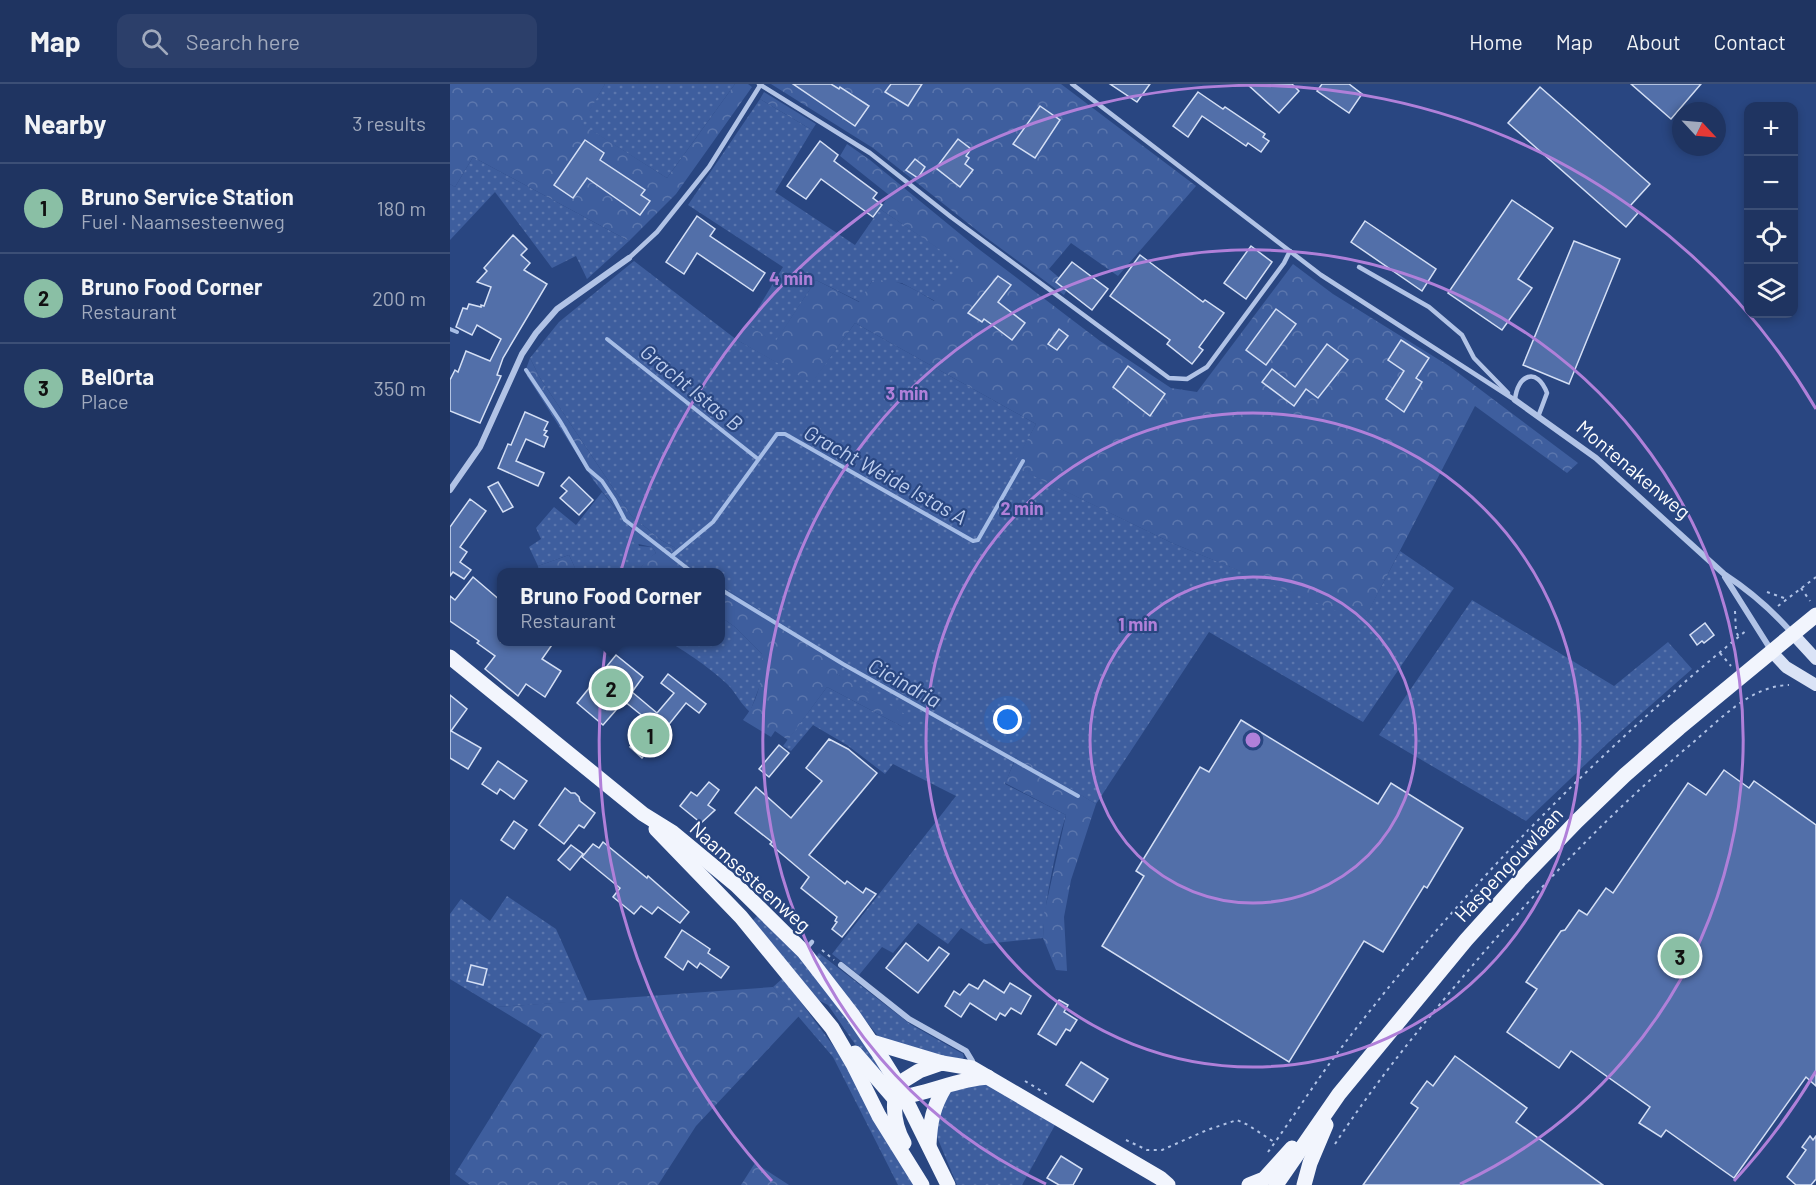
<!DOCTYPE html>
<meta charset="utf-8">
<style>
body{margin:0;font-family:Barlow,sans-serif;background:#2c3f6a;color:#f1f3f6}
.controls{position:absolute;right:18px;top:18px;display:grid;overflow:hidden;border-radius:12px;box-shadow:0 3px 9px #0003}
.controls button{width:54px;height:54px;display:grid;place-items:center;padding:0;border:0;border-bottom:2px solid #3c4f76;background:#1f3461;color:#f1f3f6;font:30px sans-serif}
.compass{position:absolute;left:1222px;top:18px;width:54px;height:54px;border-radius:50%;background:#1f3461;box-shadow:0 3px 9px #0003;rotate:116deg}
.you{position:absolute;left:558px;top:636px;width:21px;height:21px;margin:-15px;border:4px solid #fff;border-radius:50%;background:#1a73e8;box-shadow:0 0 0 9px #1a73e833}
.badge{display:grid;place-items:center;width:39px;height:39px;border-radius:50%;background:#8abfa5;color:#111;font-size:20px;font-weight:700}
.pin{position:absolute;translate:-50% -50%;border:3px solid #fff;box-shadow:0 2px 6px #0006}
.popup{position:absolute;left:47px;top:484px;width:228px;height:78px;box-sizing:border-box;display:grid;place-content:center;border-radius:12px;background:#1f3461;filter:drop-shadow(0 2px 4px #0005);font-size:20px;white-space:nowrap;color:#a1aabd}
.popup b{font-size:22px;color:#f1f3f6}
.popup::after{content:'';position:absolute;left:50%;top:100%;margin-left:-12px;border:12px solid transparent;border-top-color:#1f3461}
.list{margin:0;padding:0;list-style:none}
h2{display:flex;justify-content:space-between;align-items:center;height:78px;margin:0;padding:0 24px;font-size:26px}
h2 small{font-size:20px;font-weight:400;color:#a1aabd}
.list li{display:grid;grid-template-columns:39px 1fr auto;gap:18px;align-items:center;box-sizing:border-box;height:90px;padding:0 24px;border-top:2px solid #3c4f76}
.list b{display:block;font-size:22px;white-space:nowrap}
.list p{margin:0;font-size:20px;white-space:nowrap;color:#a1aabd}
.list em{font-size:20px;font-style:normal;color:#a1aabd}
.icon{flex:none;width:33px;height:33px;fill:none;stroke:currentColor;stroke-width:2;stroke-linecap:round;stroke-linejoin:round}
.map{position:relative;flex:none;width:1366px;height:1101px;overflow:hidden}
header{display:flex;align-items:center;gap:36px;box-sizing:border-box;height:84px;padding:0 30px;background:#1f3461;border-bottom:2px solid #3c4f76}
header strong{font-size:28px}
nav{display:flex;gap:33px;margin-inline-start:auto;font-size:21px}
.search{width:420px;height:54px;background:#2c3f6a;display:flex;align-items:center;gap:15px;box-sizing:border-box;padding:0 21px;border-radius:12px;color:#a1aabd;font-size:22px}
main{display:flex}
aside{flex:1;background:#1f3461}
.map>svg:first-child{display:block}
.grass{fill:url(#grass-dots)}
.forest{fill:url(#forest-crowns)}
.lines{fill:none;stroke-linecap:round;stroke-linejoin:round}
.stream{stroke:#a6bde6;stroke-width:4}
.building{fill:#526fa9;stroke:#d4dff5;stroke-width:1.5}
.path{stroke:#b1c3e6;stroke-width:2;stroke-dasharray:3 4.5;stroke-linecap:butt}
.lane{stroke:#b1c3e6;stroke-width:4.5}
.street{stroke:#b1c3e6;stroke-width:6}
.secondary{stroke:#dae3f6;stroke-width:12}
.primary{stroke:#f2f5fd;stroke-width:15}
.ring{fill:none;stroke:#b080d9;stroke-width:3}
.labels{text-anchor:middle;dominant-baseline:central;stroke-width:4.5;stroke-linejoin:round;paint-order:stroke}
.street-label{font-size:20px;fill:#fff;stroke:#294681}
.water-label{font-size:21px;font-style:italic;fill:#bdcded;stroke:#294681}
.centre{fill:#b080d9;stroke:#294681;stroke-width:3}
.ring-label{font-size:18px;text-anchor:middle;font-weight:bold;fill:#b080d9;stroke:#294681;stroke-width:4.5;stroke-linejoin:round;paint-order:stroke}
</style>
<header>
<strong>Map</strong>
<div class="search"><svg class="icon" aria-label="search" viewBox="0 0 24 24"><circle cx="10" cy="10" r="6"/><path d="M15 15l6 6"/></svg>Search here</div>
<nav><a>Home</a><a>Map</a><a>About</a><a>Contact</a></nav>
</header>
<main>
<aside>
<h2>Nearby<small>3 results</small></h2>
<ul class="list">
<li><span class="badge">1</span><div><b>Bruno Service Station</b><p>Fuel · Naamsesteenweg</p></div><em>180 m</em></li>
<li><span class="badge">2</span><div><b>Bruno Food Corner</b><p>Restaurant</p></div><em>200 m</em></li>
<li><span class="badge">3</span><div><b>BelOrta</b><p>Place</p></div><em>350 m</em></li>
</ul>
</aside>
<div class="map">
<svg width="1366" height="1101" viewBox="0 0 1366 1101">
<defs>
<pattern id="grass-dots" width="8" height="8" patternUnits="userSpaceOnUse" patternTransform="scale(1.5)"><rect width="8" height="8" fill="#3e5e9e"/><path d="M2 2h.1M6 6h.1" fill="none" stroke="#5b76ad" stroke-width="1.8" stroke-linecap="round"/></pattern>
<pattern id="forest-crowns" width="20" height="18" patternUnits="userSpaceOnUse" patternTransform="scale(1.5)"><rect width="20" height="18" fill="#3e5e9e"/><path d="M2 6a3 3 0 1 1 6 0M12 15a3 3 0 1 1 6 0" fill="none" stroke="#5b76ad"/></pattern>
</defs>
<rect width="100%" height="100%" fill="#294681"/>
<g class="grass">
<path d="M155,0h130l-68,94 -86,-54z"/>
<path d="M310,15l52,31 -37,62 80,53 25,-36 82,55 -27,37 -33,-18 -30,-2 -12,21 -44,-22 -41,63 -27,-18 35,-58 -95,-62z"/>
<path d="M23,73l156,84 -42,38 -11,-23 -24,12 -57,-76 -45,48v-56l5,3z"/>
<path d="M184,177l103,79 75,42 43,-59 181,101 -22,42 158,77 191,78 37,-70 54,37 -91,134 -154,-90 -113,172 -80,-47 -11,27 61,31c-11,36 -21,86 -23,123l-58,6 -24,-16 -13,16 -30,-21 -25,30 -11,-6 -23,28 -27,-21 124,-158 -63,-32 -8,10 -38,-29 -34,-20 -22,26 -8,-5 44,-59 76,40 -67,-54 6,-11 -121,-76 -1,-14h-21l-24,-14 4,-8 -18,-10 -30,-25 -91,-137 -10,-20 29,-36z"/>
<path d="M152,408l33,41 4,13 13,1 4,6 -9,7 -7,9 2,3h-65l-8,-17 -31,11 -9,-19 12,-8 -5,-11 18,-21 22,18z"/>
<path d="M1022,516l142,86 54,-44 24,27 -82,72 -84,80 -147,-86z"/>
<path d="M271,533l14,10 27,27 1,23 -13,35c-9,-8 -13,-17 -21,-26 -11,-12 -47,-38 -61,-44h52z"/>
<path d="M57,812l49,33 32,72 -92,6 -46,-28v-65l11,-15 29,22z"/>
<path d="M310,829l39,40 90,126 -12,-3 -49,-71 -14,-7 -63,-76z"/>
<path d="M369,869l91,71 53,30 1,3 -2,3 -63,-14 -21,-10 -63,-78z"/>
<path d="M333,894l60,81 72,126h-17l-65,-128 -60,-70z"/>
<path d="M516,1000l24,1 65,40 -33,60h-65l-22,-53 -1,-11 14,-27 8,-7z"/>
</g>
<g class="forest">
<path d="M0,0h155l-23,40 85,54 68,-94h13l4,3 -76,107 -47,47 -156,-84 -18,30 -5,-3z"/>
<path d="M321,0h290l135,102 -78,90 -47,-33 -22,26 20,17 -5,9 -80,-59 -111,-88z"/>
<path d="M314,8l52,32 -4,6 -52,-31z"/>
<path d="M397,60l23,16 106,87 124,94 71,47 26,4 96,-128 40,30 116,72 129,97 -11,10 -92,-67 -112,216 -191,-79 -159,-77 23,-42 -181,-101 -43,60 -75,-43 11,-15 27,17 41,-62 43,22 13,-21c25,-4 42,8 62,20l27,-37 -81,-55 9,-14 -49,-39z"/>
<path d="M80,274l10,20 91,137 30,25 18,10 -3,8 23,14h-57l-2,-3 7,-10 9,-6 -4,-6 -18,-4 1,-10 -41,-52 -67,-105 -1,-7z"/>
<path d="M119,471l8,17h-38l-1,-6z"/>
<path d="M271,502l121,76 -5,12 73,43 -1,5 -6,5 -76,-40 -39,53 -13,-9 -4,6 -28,-17c15,-18 20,-42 19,-66l-27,-27 -14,-10z"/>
<path d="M567,672l79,48 -25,76 -7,37 3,54 -11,-1 -13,-32 1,-24 22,-99 -61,-32z"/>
<path d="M323,903l26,29 -103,110 -38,59h-188l-15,-11 87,-139 -46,-28z"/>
<path d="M305,1079l34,22h-48z"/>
</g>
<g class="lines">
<g class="stream">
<path d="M0,245l7,3"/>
<path d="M157,255l151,120"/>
<path d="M76,286l34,51 28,48 14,12 12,18 11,21 67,52"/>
<path d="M222,472l41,-34 64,-88h8l188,107 5,-1 45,-79"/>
<path d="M270,505l123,75 235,132"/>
</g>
</g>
<g class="building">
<path d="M343,0h38l8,5 1,-2 29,19 -14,20z"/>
<path d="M441,0h31l-14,22 -23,-14z"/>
<path d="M660,0h40l-13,18z"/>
<path d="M797,0h45l7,7 -20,22z"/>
<path d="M872,0h27l13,10 -13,19 -32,-22z"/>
<path d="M1181,0h70l-30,35z"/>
<path d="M1090,3l110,97 -20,22 8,7 -12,14 -118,-104z"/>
<path d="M748,8l25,17 2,-2 40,27 -2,3 6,4 -8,11 -13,-9 -2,3 -44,-30 -14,21 -15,-11z"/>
<path d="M590,22l20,14 -25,38 -22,-14z"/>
<path d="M508,55l13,10 -5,7 3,2 -4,6 8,6 -13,17 -24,-19z"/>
<path d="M135,56l19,13 -4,7 45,30 -4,5 9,6 -10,14 -53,-37 -14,20 -19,-13z"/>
<path d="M370,57l18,14 -4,6 43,32 -4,5 9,7 -9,12 -52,-38 -15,20 -19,-13z"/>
<path d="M465,75l10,8 -7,11 -12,-8z"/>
<path d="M1062,116l41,28 -35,51 14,9 -30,42 -54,-37z"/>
<path d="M247,132l18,13 -5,7 55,37 -12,18 -56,-38 -13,21 -18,-12z"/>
<path d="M915,137l71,48 -14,22 -71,-49z"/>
<path d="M63,151l14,14 -6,6 9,8 -6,7 23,14 -44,74 -6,17 4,1 -21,47 -30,-12v-31l5,-10 3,2 8,-21 24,10 11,-22 -24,-14 -5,10 -16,-8 7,-19 4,1 2,-5 12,3v-2l3,1 7,-19 -14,-5 10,-11 -3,-3z"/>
<path d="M1124,157l46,18 -51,125 -46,-19z"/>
<path d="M801,162l21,16 -26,37 -22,-16z"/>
<path d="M690,171l63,47 2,-2 19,13 -25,34 4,3 -11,14 -25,-20 3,-4 -60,-44z"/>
<path d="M622,178l36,27 -16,21 -36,-28z"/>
<path d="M548,192l13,9 -13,17 27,21 -13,17 -21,-16 -7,-5 -2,3 -14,-9z"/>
<path d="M826,225l20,15 -30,41 -20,-15z"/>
<path d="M609,245l9,7 -11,14 -9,-6z"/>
<path d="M951,256l28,18 -13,20 6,4 -18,30 -18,-13 18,-28 -16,-11z"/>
<path d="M877,260l21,16 -30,38 -12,-9 -12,17 -32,-24 10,-13 23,18z"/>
<path d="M678,282l37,28 -15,22 -37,-29z"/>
<path d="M75,328l23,10 -4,8 3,1 -3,4 4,2 -4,10 -18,-8 -10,22 28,12 -6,13 -40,-18 10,-24 3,1z"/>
<path d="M119,393l24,23 -14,15 -19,-17 7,-7 -6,-5z"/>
<path d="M48,398l15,25 -10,5 -15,-25z"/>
<path d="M20,415l16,12 -26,36 7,5 -7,10 11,8 -7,9 -11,-7 -3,4v-49z"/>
<path d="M23,493l28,24v41h53l-12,17 19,12 -16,26 -19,-13 -8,12 -33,-27 10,-13 -18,-13 2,-2 -29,-20v-25l5,4z"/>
<path d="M1255,539l9,12 -10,8 -2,-2 -5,4 -7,-10z"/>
<path d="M166,571l27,22 -11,15 25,21 17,-20 -13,-10 7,-9 38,30 -7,9 -13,-10 -44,55 -12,-11 20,-25 -26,-21 -21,24 -26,-22z"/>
<path d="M0,611l17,14 -16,22 30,17 -13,21 -18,-11z"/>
<path d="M791,636l137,84 13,-21 72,45 -36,60 -3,-2 -41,66 -19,-11 -75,121 -187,-116 42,-70 -8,-5 64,-104 9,5z"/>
<path d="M379,655l19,10 29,24 -68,82 36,29 2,-3 16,12 3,-5 10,6 -34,43 -10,-8 5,-7 -2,-1 2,-4 -36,-29 8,-11 -39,-33 2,-2 -37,-29 21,-26 35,31 31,-37 -16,-13z"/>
<path d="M329,661l10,8 -20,24 -10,-8z"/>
<path d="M48,677l29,20 -13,18 -14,-10 -3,5 -15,-10z"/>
<path d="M1274,686l25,18 5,-7 62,44v261l-10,-9 -72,101 -68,-48 -5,7 -22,-14 11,-16 -79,-56 -12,17 -52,-36 30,-43 -11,-7 35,-51 4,-1 14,-20 8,5 19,-27 7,5 75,-110 18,12z"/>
<path d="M259,698l10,8 -11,15 7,5 -14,13 -21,-17 11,-14 6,4z"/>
<path d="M115,704l6,5h4l4,4 1,4 15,12 -11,15 -5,-3 -15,19 -25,-19z"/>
<path d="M64,737l13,9 -13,19 -13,-9z"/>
<path d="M153,758l44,36 1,-2 41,36 -9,11 -22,-16 -6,7 -11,-8 -7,8 -21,-17 7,-9 -38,-31 11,-13 6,4z"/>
<path d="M121,761l12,9 -13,16 -12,-10z"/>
<path d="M232,846l28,19 -2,4 21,14 -8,11 -21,-15 -3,5 -9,-7 -5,9 -18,-13z"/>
<path d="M456,859l22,18 11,-14 10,7 -31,39 -32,-25z"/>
<path d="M21,881l16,4 -4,16 -16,-4z"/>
<path d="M534,896l20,13 6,-10 21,13 -10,18 -10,-6 -6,8 -5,-3 -4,7 -26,-17 -9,14 -16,-11 9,-15 6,4 9,-11 9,5z"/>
<path d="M609,916l9,5 -4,7 13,8 -7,11 -4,-2 -10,16 -18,-11z"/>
<path d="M1005,972l72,52 -11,14 87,63h-240l55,-77 -7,-5 16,-22 6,5z"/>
<path d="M631,978l27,17 -15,23 -27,-17z"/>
<path d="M1360,1052l3,4 3,-4v43l-5,6h-15l-9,-8 19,-27 -4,-3z"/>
<path d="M611,1072l21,13 -9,16h-14l-12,-7z"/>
</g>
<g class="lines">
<g class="path">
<path d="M1351,504l9,13"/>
<path d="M1317,508l20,7"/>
<path d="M1328,522l38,-29"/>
<path d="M1285,527l1,21 3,5"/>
<path d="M1270,569l11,13"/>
<path d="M372,866l12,10"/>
<path d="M575,997l23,14"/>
<path d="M676,1056l21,10h15l45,-20 30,-10 11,5 26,17"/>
<path d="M885,1060c36,-55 78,-108 121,-159 72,-86 149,-168 234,-240 29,-24 59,-59 99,-60"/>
<path d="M818,1068c24,-33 46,-68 70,-100 119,-157 257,-299 409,-422"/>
</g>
<g class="lane">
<path d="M309,0l111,69 81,64 218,161 18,1 20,-12 77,-104 6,-12"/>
<path d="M622,0l249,191 194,125"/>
<path d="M179,174l28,-26 52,-65 52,-83"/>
<path d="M909,183l70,40 33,28 12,23 34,35"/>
<path d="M1065,316c2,-25 22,-34 32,-7l-9,24"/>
<path d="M355,866l7,-8"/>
</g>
<g class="street">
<path d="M1065,316l81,58 128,116c26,17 48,36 68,59"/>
<path d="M0,406l30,-43 42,-93 14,-21 21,-24 72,-51"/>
<path d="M1275,493l46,73"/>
<path d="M391,881l68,54 57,32 6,10v6"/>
</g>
<g class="secondary">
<path d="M1343,550l23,25"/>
<path d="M1321,567l15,16 30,18"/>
</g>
<g class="primary">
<path d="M0,573l193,157 29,18 64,53 68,67 48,62 26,38 20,32 50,101"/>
<path d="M206,745l85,88 91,111 21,36 26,52 43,69"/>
<path d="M422,958l70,21"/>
<path d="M405,969l39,45c32,-3 62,-19 94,-21"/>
<path d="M454,1059c-10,-18 -12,-39 -6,-59l21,-13 23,-8 30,5 188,110 8,7"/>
<path d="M479,1061c1,-23 4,-38 16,-58"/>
<path d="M799,1101l15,-6 28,-31"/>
<path d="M826,1101l63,-91 127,-154 55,-61 56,-58 48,-46 54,-47 137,-113"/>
<path d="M854,1101l6,-22 16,-38"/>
</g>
</g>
<g class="ring">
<circle cx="803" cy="656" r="163"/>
<circle cx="803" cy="656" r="327"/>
<path d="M596 1100A490 490 0 1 1 1010 1100"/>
<path d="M1366 987A653 653 0 0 1 1284 1097M322 1097A653 653 0 1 1 1366 325"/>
</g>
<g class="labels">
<g class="street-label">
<text transform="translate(1184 385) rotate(40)">Montenakenweg</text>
<text transform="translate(1058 780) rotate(-47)">Haspengouwlaan</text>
<text transform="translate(301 792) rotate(42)">Naamsesteenweg</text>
</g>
<g class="water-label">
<text transform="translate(242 303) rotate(39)">Gracht Istas B</text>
<text transform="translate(436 390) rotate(29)">Gracht Weide Istas A</text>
<text transform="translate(455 598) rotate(29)">Cicindria</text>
</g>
</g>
<circle cx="803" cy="656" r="9" class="centre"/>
<g class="ring-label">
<text x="341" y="201">4 min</text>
<text x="457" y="316">3 min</text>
<text x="572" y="431">2 min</text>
<text x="688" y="547">1 min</text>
</g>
</svg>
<div class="controls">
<button>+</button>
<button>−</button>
<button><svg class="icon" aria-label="locate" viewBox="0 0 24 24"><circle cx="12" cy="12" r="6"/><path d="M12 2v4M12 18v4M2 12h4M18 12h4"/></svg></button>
<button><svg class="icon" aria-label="layers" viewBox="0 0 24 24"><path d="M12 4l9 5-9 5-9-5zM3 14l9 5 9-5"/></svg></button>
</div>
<svg class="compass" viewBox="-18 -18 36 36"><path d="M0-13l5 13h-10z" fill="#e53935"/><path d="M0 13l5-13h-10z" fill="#a1aabd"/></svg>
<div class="you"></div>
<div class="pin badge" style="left:200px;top:651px">1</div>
<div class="pin badge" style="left:161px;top:604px">2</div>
<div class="popup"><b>Bruno Food Corner</b>Restaurant</div>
<div class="pin badge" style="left:1230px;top:872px">3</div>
</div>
</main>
